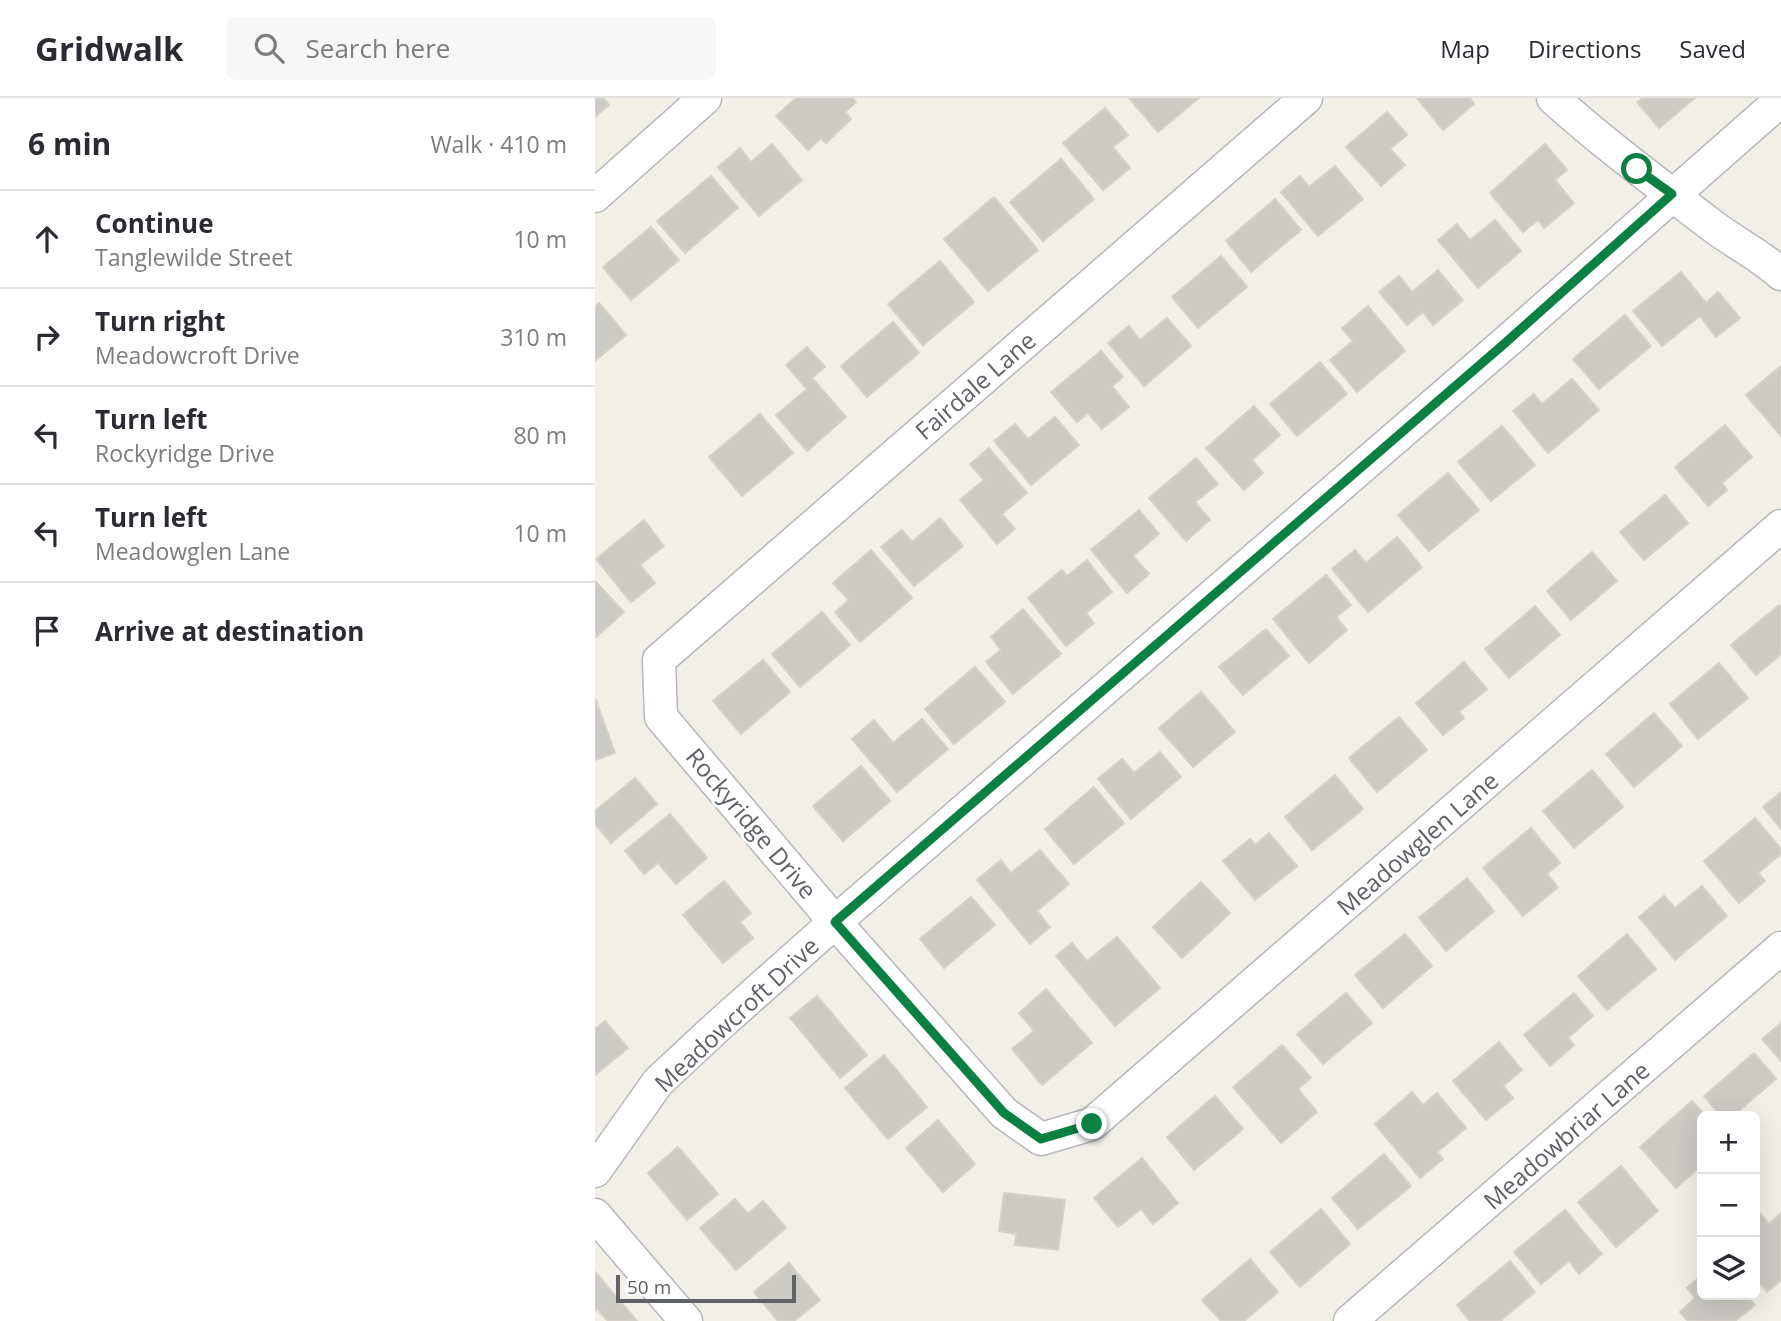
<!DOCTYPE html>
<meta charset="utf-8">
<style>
body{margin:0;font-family:"Open Sans",sans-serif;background:#f7f7f7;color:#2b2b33}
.controls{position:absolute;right:21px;bottom:21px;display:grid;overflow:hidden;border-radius:10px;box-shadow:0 7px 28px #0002}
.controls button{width:63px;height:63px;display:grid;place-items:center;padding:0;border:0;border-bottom:2px solid #e1e1e2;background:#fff;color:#2b2b33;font:35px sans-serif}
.scale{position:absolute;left:21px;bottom:18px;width:180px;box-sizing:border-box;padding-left:7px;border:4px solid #5f6368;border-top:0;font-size:19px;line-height:24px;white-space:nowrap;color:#5f6368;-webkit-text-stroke:5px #fff;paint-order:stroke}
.stop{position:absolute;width:21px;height:21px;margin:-16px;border:5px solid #0b8043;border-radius:50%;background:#fff}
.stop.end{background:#0b8043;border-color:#fff;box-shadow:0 2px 7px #0008}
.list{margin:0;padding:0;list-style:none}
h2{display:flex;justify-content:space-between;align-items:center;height:91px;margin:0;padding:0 28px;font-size:30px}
h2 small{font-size:23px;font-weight:400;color:#7c7c81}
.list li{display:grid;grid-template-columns:46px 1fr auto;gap:21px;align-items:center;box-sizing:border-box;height:98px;padding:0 28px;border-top:2px solid #e1e1e2}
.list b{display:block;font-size:26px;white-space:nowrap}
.list p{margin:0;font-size:23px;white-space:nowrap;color:#7c7c81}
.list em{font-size:23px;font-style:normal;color:#7c7c81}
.icon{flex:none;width:38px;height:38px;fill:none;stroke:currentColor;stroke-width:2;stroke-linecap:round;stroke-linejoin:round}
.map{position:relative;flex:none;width:1186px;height:1223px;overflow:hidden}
header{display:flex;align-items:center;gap:42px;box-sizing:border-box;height:98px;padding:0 35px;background:#fff;border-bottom:2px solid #e1e1e2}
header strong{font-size:33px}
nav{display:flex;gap:38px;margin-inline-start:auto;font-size:24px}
.search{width:490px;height:63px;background:#f7f7f7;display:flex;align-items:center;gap:18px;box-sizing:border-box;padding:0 24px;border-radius:10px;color:#7c7c81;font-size:26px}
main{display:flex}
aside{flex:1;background:#fff}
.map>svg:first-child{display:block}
.building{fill:#cccac5;stroke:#d6d1c6;stroke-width:2}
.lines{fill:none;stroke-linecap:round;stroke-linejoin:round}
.minor-casing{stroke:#b5b8bc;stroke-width:35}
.minor{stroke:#fff;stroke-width:32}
.route{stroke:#0b8043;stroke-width:9}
.labels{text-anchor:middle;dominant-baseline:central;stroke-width:6;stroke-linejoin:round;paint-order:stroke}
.street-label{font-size:24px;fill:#5f6368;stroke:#fff}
</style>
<header>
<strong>Gridwalk</strong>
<div class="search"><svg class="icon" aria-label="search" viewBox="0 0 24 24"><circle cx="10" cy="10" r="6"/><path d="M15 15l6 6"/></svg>Search here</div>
<nav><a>Map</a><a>Directions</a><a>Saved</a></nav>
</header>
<main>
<aside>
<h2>6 min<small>Walk · 410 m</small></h2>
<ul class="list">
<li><svg class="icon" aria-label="ahead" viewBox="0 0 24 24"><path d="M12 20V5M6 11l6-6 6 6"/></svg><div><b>Continue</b><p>Tanglewilde Street</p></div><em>10 m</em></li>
<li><svg class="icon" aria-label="right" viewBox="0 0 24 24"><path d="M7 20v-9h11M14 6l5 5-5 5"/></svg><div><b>Turn right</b><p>Meadowcroft Drive</p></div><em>310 m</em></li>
<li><svg class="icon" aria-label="left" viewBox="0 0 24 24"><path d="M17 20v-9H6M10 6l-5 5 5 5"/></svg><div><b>Turn left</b><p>Rockyridge Drive</p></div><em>80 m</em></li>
<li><svg class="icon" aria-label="left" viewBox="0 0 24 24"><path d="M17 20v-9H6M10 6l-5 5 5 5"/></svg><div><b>Turn left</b><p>Meadowglen Lane</p></div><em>10 m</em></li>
<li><svg class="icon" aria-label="arrive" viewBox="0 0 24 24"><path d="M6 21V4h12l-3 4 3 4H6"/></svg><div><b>Arrive at destination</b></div></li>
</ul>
</aside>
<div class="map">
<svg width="1186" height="1223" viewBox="0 0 1186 1223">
<rect width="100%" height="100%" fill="#f1efe8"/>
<g class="building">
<path d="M0,0h8l6,7 -14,12z"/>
<path d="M201,0h57l3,4 -11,10 6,7 -25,24 -5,-5 -13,12 -32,-34z"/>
<path d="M534,0h70l-41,34z"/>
<path d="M822,0h53l4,6 -31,26z"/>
<path d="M1048,0h52l-36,30 -22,-26z"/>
<path d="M510,10l23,27 -15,12 17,21 -27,22 -40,-47z"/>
<path d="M792,14l20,23 -17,14 15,16 -24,21 -35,-39z"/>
<path d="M177,46l30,36 -43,36 -41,-49 22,-19 11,14z"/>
<path d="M950,46l22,26 -12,10 19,23 -30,25 -6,-8 -15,12 -33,-39z"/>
<path d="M466,61l33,40 -51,42 -33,-39z"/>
<path d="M740,68l28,33 -45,37 -37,-44 19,-16 9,11z"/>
<path d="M116,78l27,32 -53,45 -28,-32z"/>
<path d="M399,99l44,53 -50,41 -44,-52z"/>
<path d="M680,101l26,31 -50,42 -25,-31z"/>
<path d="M900,122l26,31 -43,37 -40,-48 19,-16 13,16z"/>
<path d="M56,129l28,33 -48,40 -28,-33z"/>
<path d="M626,158l26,31 -49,41 -26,-31z"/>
<path d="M345,163l34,41 -51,43 -35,-41z"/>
<path d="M843,172l25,30 -30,25 -10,-13 -16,13 -28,-33 20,-16 13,16z"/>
<path d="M1086,174l25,31 12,-11 22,26 -24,19 -16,-21 -38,30 -29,-35z"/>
<path d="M4,205l27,32 -31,26v-54z"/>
<path d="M773,208l37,45 -48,41 -27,-32 23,-19 -11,-13z"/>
<path d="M1030,217l26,31 -52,43 -26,-30z"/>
<path d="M572,220l24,28 -47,40 -36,-43 21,-17 11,14z"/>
<path d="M298,224l26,31 -52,44 -26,-31z"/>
<path d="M212,249l18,20 -13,11 34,39 -39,34 -31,-36 31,-26 -21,-24z"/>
<path d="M506,253l22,26 -11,9 17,21 -27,22 -14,-16 -11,9 -26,-30z"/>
<path d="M725,264l27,32 -50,42 -27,-32z"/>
<path d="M1186,268v70l-35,-41z"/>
<path d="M977,281l27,31 -51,43 -35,-42 21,-17 8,10z"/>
<path d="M659,308l26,29 -28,25 11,13 -19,17 -38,-42z"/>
<path d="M165,316l33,39 -51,43 -33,-39z"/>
<path d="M460,319l24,28 -48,40 -37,-44 21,-17 13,15z"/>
<path d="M1130,327l27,32 -30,26 5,7 -19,16 -33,-39z"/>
<path d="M907,328l33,39 -44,36 -33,-39z"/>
<path d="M394,350l38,45 -25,21 13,15 -18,15 -37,-44 24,-20 -14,-16z"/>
<path d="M601,360l22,26 -23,18 15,18 -24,21 -37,-43z"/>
<path d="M853,375l31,37 -50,41 -31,-36z"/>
<path d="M1070,397l23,28 -44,37 -24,-28z"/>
<path d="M544,412l20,24 -26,22 16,18 -22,19 -36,-43z"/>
<path d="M345,420l23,28 -49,40 -33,-39 21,-17 10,12z"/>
<path d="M49,422l20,26 -24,19 15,18 -24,19 -35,-43z"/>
<path d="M802,439l25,30 -54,45 -36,-43 23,-19 11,13z"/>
<path d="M276,452l41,48 -52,44 -25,-30 14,-12 -16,-17z"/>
<path d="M997,454l25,29 -46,39 -24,-29z"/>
<path d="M492,462l25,32 -26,21 8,10 -28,23 -38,-48 34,-28 5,6z"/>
<path d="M731,477l25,30 -15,12 11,13 -38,33 -36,-44z"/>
<path d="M0,483l29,31 -29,26z"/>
<path d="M1184,507l2,2v47l-25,21 -25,-30z"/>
<path d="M940,508l25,29 -51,43 -24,-29z"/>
<path d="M428,511l38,45 -48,40 -27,-32 15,-12 -10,-13z"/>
<path d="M227,514l28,33 -50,42 -28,-33z"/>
<path d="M671,531l23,27 -46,39 -24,-28z"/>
<path d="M168,562l27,32 -49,42 -28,-33z"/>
<path d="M869,564l23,27 -28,23 5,6 -21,17 -27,-32z"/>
<path d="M1124,565l29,35 -50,41 -28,-35z"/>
<path d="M380,569l30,35 -51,42 -29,-35z"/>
<path d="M606,594l34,40 -42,35 -34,-39z"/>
<path d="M0,600l20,55 -20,7z"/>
<path d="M1059,615l28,33 -48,41 -28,-33z"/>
<path d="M804,619l28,33 -50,42 -28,-34z"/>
<path d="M327,621l26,30 -51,43 -45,-53 22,-19 19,23z"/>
<path d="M565,654l21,25 -50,42 -33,-40 24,-20 12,14z"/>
<path d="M266,668l29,35 -47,40 -30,-35z"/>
<path d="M997,672l31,37 -49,41 -31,-37z"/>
<path d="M740,677l28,34 -51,41 -27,-33z"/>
<path d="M40,680l22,26 -46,39 -16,-19v-13z"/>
<path d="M499,689l30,36 -50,41 -29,-35z"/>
<path d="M1186,694v37l-18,-22z"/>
<path d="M75,716l37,44 -31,26 -18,-21 -14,11 -19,-23z"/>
<path d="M1160,720l26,31v5l-23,19 7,8 -26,22 -35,-42z"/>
<path d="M936,730l29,35 -13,11 11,13 -35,29 -40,-48z"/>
<path d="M674,735l28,33 -42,34 -32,-39 27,-22 5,6z"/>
<path d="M445,752l29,34 -32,27 13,16 -20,17 -53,-64 24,-20 10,13z"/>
<path d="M872,780l27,33 -48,40 -27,-33z"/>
<path d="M129,783l27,32 -11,9 13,16 -30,25 -40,-48z"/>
<path d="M606,784l29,31 -48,45 -29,-31z"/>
<path d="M1107,788l25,30 -52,44 -36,-43 25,-21 11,12z"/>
<path d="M376,799l24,28 -51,43 -24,-29z"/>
<path d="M810,836l27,32 -49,42 -28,-33z"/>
<path d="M1032,836l29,35 -49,41 -29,-34z"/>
<path d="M522,839l43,51 -45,38 -59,-70 16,-13 15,18z"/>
<path d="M451,891l46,54 -50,42 -30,-36 22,-18 -15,-18z"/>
<path d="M751,895l26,30 -49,41 -26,-30z"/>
<path d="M979,895l19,23 -25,22 6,7 -24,21 -26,-31z"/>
<path d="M222,898l50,59 -27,23 -50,-60z"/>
<path d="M10,923l23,27 -33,27v-46z"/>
<path d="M1186,925v38l-19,-22z"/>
<path d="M904,944l23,28 -19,16 10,12 -27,22 -33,-39z"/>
<path d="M687,947l29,33 -13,11 19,23 -36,31 -48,-56z"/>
<path d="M1159,955l22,26 -43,37h-12l-17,-20z"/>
<path d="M289,957l43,52 -39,32 -43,-51z"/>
<path d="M817,994l11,13 14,-12 29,35 -29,24 6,7 -23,19 -45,-54z"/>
<path d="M620,998l28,33 -49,41 -27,-33z"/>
<path d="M1097,1003l14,15h-4v28l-4,3 4,5v13l-26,23 -36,-41z"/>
<path d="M343,1022l37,44 -32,28 -37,-44z"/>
<path d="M83,1049l40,47 -31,26 -39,-47z"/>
<path d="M789,1056l27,32 -53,43 -26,-31z"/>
<path d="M547,1060l36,45 -25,21 -12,-15 -23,18 -24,-29z"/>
<path d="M1026,1068l37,45 -42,36 -38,-45z"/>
<path d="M409,1095l61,7 -7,50 -43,-5 1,-11 -17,-3z"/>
<path d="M140,1101l13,15 15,-13 23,27 -50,42 -36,-42z"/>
<path d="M726,1111l29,35 -50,43 -30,-35z"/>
<path d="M970,1112l37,44 -23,20 -10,-13 -28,23 -27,-32z"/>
<path d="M1162,1112l12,14 12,-11v67l-14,12 -12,-14v-67z"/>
<path d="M655,1161l28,33 -34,29h-23l-19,-21z"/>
<path d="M915,1163l25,31 -34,28 1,1h-32l-13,-16z"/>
<path d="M194,1165l31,37 -26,21h-16l-24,-29z"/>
<path d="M0,1174l42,49h-29l-11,-12 -2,2z"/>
<path d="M1107,1177v20h44l9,10 -20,16h-47l-8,-9 15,-14 -8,-10z"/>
</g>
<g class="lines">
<g class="minor-casing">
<g id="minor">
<path d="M711,0l-647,562 2,57 174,205 169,191 37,26 51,-15 689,-598"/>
<path d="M958,0c50,45 104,85 157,126 23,18 49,30 71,50"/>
<path d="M0,98l110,-98"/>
<path d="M0,1073l63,-89 59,-55 118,-105 669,-578 277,-244"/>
<path d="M0,1117l91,106"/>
<path d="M755,1223l431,-373"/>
</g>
</g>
<use href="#minor" class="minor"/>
</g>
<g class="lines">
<path class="route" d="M497,1026l-51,15 -37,-26 -169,-191 669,-578 168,-150 -35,-25"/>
</g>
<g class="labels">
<g class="street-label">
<text transform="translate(380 287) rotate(-41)">Fairdale Lane</text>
<text transform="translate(157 725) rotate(50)">Rockyridge Drive</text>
<text transform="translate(822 745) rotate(-41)">Meadowglen Lane</text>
<text transform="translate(141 916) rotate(-43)">Meadowcroft Drive</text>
<text transform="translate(971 1037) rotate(-41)">Meadowbriar Lane</text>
</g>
</g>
</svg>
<div class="controls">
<button>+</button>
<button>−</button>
<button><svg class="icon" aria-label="layers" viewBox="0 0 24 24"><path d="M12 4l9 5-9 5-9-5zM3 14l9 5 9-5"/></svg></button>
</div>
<div class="scale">50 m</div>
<div class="stop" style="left:1042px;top:71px"></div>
<div class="stop end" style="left:497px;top:1026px"></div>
</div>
</main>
